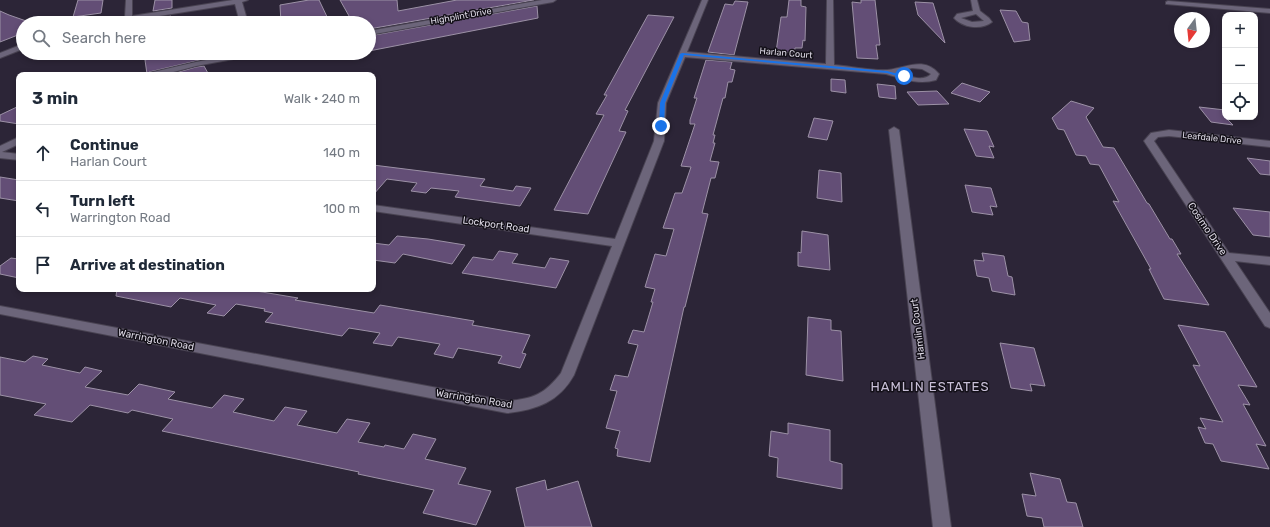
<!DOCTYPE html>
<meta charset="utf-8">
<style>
body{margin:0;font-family:Rubik,sans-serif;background:#f6f6f7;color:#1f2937}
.controls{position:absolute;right:12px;top:12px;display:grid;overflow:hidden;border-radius:8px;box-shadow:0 2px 6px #0003}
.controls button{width:36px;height:36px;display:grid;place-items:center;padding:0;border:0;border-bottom:1px solid #e0e1e3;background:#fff;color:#1f2937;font:20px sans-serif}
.compass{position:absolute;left:1174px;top:12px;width:36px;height:36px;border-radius:50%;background:#fff;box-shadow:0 2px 6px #0003;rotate:195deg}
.stop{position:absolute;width:12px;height:12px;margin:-9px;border:3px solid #1a73e8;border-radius:50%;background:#fff}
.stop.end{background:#1a73e8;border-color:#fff;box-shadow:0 1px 4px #0008}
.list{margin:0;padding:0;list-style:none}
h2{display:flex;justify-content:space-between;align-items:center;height:52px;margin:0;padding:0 16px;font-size:17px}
h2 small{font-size:13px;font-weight:400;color:#747a83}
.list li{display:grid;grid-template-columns:26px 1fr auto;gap:12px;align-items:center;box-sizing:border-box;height:56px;padding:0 16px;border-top:1px solid #e0e1e3}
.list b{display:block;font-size:15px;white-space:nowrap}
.list p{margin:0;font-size:13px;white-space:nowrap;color:#747a83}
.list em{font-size:13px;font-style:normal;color:#747a83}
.icon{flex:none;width:22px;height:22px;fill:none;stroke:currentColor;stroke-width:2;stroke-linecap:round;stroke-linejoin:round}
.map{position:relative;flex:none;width:1270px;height:527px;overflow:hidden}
.search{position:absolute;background:#fff;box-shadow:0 2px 6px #0003;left:16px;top:16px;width:360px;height:44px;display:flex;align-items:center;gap:10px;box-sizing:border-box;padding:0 14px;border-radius:22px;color:#747a83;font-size:15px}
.panel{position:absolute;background:#fff;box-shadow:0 2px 6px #0003;left:16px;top:72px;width:360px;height:220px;border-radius:8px}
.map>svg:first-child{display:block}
.building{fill:#634e76;stroke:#9c91a6}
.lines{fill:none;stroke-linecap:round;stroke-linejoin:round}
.street-casing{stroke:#494352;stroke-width:2}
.street{fill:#6c657a;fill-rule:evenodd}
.route{fill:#1a73e8}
.labels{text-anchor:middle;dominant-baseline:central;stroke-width:3;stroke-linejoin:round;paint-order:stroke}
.far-street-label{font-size:9px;fill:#dedae6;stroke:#131018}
.street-label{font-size:10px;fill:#dedae6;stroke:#131018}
.near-neighbourhood-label{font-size:13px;letter-spacing:1px;fill:#c8bfd7;stroke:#131018}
</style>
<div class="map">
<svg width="1270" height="527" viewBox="0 0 1270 527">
<rect width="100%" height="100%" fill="#2c2537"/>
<g class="building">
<path d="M78,0h25l-2,13 -28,4z"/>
<path d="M155,0h17v8l-19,3z"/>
<path d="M309,0h10l11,23h-49l-1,-18z"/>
<path d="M340,0h57l1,11 59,-11h77l-165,29v-6h-16z"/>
<path d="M789,0h12v6l5,1 -1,34 -2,-1 -1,8h-7l-1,5 -18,-1 5,-35h6z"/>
<path d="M861,0h14l5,45h-4l2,14 -21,-1 -5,-56 9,1z"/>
<path d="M735,1l13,1 -14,53 -26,-3 17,-48 8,1z"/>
<path d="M915,2l18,1 12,40 -27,-28z"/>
<path d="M537,6l1,12 -169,33v-15z"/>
<path d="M1000,10l16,1 6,11 6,1 2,17 -16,2z"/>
<path d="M0,11l9,4 23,8h-9v10l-23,9z"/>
<path d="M648,15l26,2 -49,93 3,1 -9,20 7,1 -38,82 -34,-4 50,-95 -8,-1 11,-19h-3z"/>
<path d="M171,16l-1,7h-18l1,-4z"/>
<path d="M173,53h22l5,7 -51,12 -2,2 -2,-14z"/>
<path d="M706,60l26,2 -2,7 5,1 -3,12h-4l-3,16h-2l-10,37h2l-2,8h2l-5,18 9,1 -4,16h-4l-9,35 6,1 -23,93h-1l-34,155 -33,-6 1,-7 -3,-1 5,-17 -14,-3 11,-37 -7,-1 5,-15 13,2 10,-32 -10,-2 5,-13 11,2 9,-30h-2l4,-13 -10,-2 10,-33 11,2 8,-27 -11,-1 12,-35h7l9,-26 -10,-1 14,-42h-5v-4l7,-22h-3z"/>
<path d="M204,66l5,9h-41l28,-8z"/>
<path d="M831,79l14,1 1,13 -15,-2z"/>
<path d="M962,83l28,9 -10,10 -29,-9z"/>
<path d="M877,84l18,2 1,13 -17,-2z"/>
<path d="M937,91l12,13 -31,1 -11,-13z"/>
<path d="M1071,101l23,7 -8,9 17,30 11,1 33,55 2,1 21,35h2l9,15h-4l32,51 -45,-6 -15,-30h2l-38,-68 6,1 -20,-37 -9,-1 -4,-8 -10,-1 -12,-25 -6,-1 -6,-11z"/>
<path d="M19,106v18l-19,-3v-6z"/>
<path d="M1199,107l26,3v7l8,8 -22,-3z"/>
<path d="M814,118l19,3 -6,19 -19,-3z"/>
<path d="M964,129l23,2 7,16 -5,-1 5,12 -18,-2z"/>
<path d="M1247,158l23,3v14l-10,-1z"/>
<path d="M373,165l112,14 -5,7 33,5 3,-5 15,2 -11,18 -65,-9 4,-6 -28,-3 -5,5 -15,-2 6,-8 -30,-4 -14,16z"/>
<path d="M819,170l22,3 1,29 -25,-4z"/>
<path d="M0,177l19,3v21l-19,-3z"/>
<path d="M965,185l26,3 6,19 -7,-1 3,9 -21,-3z"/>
<path d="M1233,208l37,4v25l-17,-2z"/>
<path d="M802,231l26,4 2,35 -32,-4v-14l3,1z"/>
<path d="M397,236l31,3 37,6 -13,19 -49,-10 -8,9 -22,-3v-17l16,2z"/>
<path d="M499,251l19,3 -6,9 33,5 5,-10 19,3 -13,27 -94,-15 11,-16 20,3z"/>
<path d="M982,253l22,3 4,20 4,1 3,18 -23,-4 -3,-13 -12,-2 -3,-16 10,1z"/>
<path d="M11,258l8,1v19l-19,-4v-8z"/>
<path d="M117,289h127l54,9 -3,2 79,13 6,-8 94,16 -2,4 58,10 -8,18 4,1 -6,14 -22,-5 4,-7 -44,-8 -5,10 -19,-4 6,-10 -42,-7 -6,9 -19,-3 7,-10 -31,-5 -7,8 -77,-14 8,-9 -9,-2 1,-2 -29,-5 -12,12 -17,-3 9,-8 -36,-7 -9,9 -55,-11z"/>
<path d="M808,317l23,3v10l10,1 2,50 -37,-6z"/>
<path d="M1178,325l47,7 32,55 -19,-2 12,20 -7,-1 23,42 -10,-2 13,25 -48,-8 -8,-17 -8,-1 -7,-16 8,2 -6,-11 23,4 -30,-57 7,1z"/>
<path d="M1000,343l34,5 11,38 -15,-2 2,7 -21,-3z"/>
<path d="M33,356l15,3 -6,6 38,8 5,-6 17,4 -17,16 43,8 11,-11 36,8 -7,7 44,9 12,-13 20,4 -11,13 41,9 11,-14 22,4 -10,14 40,8 10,-14 23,4 -12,19 26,5 1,-2 19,4 9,-15 23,5 -11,20 41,9 -8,16 33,7 -15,34 -53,-12 11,-23 -76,-16 1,-2 -197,-41 11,-12 -41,-9 -4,3 -38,-8 -18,17 -38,-7 12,-11 -46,-9v-38l25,5z"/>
<path d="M788,423l42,7v31l12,3v25l-65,-12 1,-19 -9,-2 2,-25 17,3z"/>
<path d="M1030,473l30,6 7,23 9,1 7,24h-39l-2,-9 -15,-2 -5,-22 14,2z"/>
<path d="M545,480l2,10 31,-9 14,46h-67l-9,-39z"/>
</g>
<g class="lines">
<g class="street-casing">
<g id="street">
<path d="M126,0h6v16l101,-16h15l-6,2 6,21h-8l-5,-19 -120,19h-17l4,-2 23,-4z"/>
<path d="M542,0h14l-3,2 -184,33v-4z"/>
<path d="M702,0h6l-21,52 139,12 1,-64h6l1,65c14,1 40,6 53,5 19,-2 37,-14 52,4l-3,6c-18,5 -32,-1 -50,-6l-201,-17 -19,46 -2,38 -90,234c-15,27 -38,35 -67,38l-507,-99v-8l507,95c26,-2 38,-7 54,-28l51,-127 -239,-35v-6l242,34 39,-98 4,-38zM912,68l10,1 9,5c-8,9 -26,1 -35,-2z"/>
<path d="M971,0h6l3,11 9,7 3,4c-11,9 -30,5 -38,-4l3,-4 16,-3zM976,14l8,7 -12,1 -11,-4z"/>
<path d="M1168,1l102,8v4l-104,-9v-2z"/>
<path d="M23,44v5l-23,9v-5z"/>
<path d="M243,53h16l-4,2 -59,11 -34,9h-14l1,-2 47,-11z"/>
<path d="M894,127l5,3 52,397h-18l-44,-397z"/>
<path d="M1169,130l101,11v6l-101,-11 -11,1 -4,4 75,112 41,4v8l-35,-4 35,52v15l-5,-2 -121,-185 7,-8z"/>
<path d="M19,137v7l-17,8 17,2v6l-19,-2v-12z"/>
</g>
</g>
<use href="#street" class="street"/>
</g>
<path class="route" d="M682,53l205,18 19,5 -2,2 -17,-5 -203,-18 -19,48 -1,23 -5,1 1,-24 20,-49z"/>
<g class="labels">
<g class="far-street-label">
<text transform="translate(461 16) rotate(-10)">Highplint Drive</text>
<text transform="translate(786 53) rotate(5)">Harlan Court</text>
<text transform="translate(1212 138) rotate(6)">Leafdale Drive</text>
</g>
<g class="street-label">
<text transform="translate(496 225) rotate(8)">Lockport Road</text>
<text transform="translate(1207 229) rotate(56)">Cosimo Drive</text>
<text transform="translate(918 329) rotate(-97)">Hamlin Court</text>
<text transform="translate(156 340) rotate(11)">Warrington Road</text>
<text transform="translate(474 399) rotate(9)">Warrington Road</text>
</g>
<g class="near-neighbourhood-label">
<text x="930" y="386">HAMLIN ESTATES</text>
</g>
</g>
</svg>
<div class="controls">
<button>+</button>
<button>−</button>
<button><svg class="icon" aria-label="locate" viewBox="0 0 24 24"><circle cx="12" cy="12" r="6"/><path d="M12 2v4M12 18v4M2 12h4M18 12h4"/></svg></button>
</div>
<svg class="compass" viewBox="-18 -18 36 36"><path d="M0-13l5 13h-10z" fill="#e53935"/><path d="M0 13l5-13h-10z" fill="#747a83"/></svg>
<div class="stop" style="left:904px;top:76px"></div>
<div class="stop end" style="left:661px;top:126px"></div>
<div class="search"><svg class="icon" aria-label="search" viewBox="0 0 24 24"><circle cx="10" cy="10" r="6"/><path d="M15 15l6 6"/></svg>Search here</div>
<section class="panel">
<h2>3 min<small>Walk · 240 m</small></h2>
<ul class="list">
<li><svg class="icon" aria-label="ahead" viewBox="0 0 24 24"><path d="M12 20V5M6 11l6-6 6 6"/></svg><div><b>Continue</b><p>Harlan Court</p></div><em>140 m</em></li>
<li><svg class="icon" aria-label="left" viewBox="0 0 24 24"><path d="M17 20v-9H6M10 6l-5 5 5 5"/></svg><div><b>Turn left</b><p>Warrington Road</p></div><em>100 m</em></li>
<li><svg class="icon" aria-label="arrive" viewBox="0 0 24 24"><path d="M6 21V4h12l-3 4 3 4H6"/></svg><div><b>Arrive at destination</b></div></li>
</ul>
</section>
</div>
